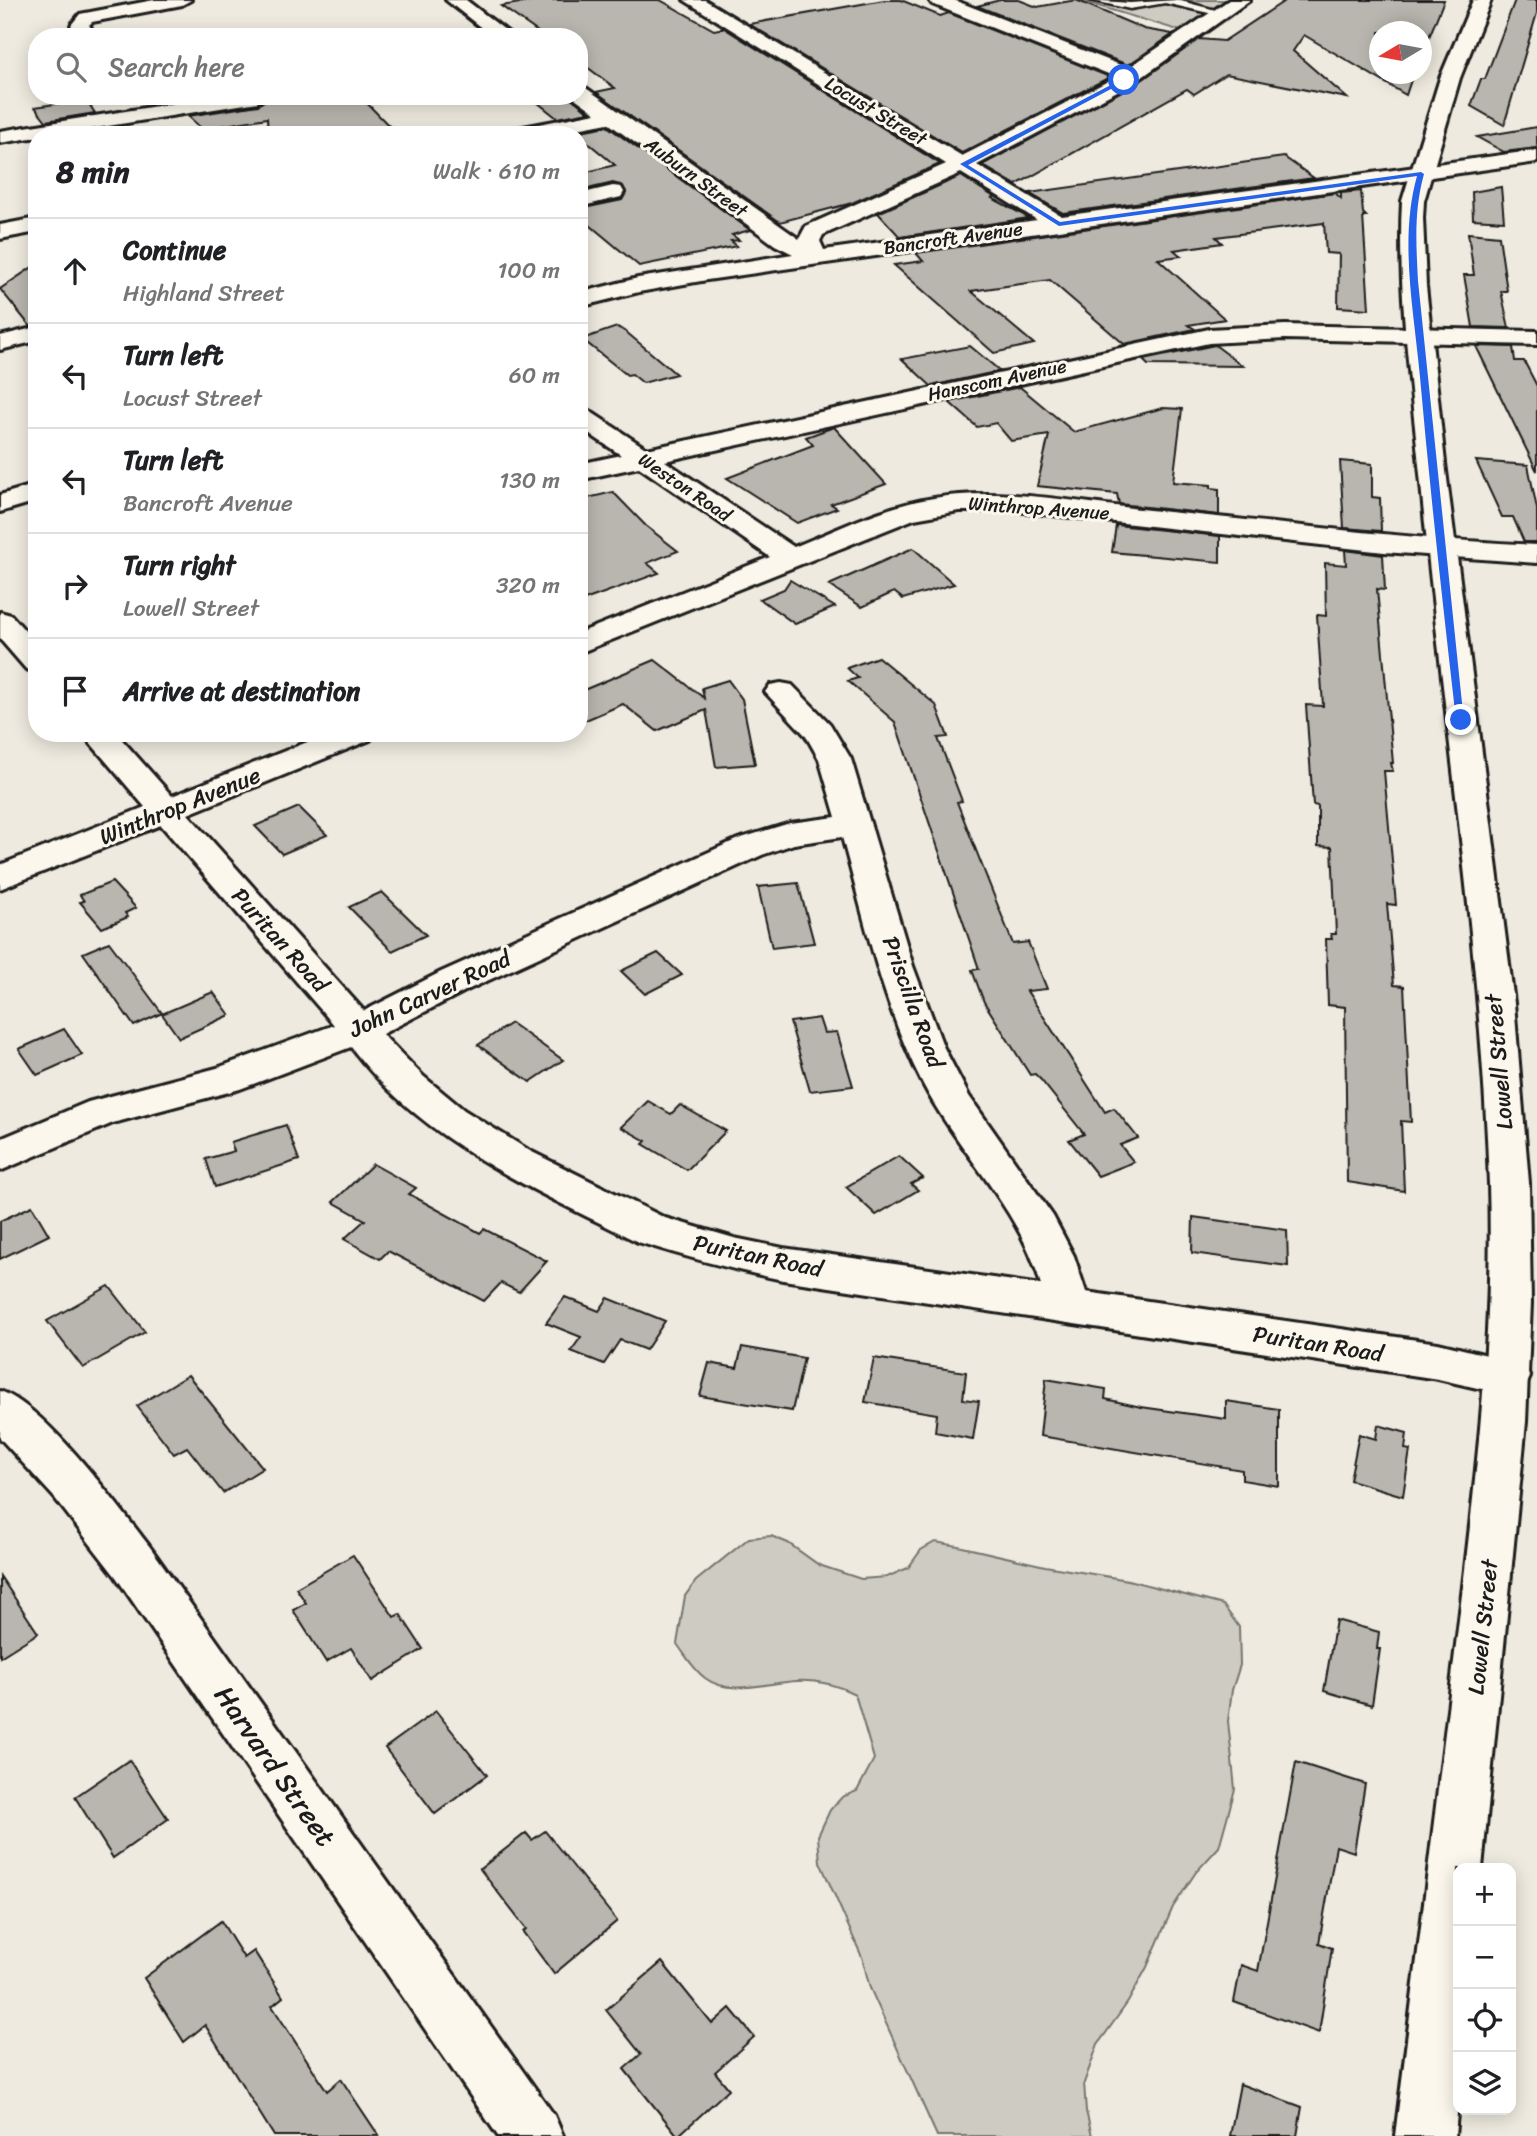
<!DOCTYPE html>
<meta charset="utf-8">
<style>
body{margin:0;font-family:Sriracha,sans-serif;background:#f2f2f2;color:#202124}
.controls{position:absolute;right:21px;bottom:21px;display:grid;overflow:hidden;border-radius:14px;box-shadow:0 4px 18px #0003}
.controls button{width:63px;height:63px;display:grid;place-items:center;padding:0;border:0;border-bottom:2px solid #e0e0e0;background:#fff;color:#202124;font:35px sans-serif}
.compass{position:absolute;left:1369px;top:21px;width:63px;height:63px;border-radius:50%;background:#fff;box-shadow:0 4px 18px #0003;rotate:260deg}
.stop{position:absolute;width:21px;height:21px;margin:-16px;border:5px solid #2563eb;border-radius:50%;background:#fff}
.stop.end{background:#2563eb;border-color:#fff;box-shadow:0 2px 7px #0008}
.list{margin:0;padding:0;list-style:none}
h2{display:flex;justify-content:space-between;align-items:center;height:91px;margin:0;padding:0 28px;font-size:30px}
h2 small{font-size:23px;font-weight:400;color:#757577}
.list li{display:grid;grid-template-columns:46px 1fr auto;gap:21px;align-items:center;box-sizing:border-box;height:105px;padding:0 28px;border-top:2px solid #e0e0e0}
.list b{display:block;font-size:26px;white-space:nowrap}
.list p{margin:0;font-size:23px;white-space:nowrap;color:#757577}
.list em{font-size:23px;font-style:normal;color:#757577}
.icon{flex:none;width:38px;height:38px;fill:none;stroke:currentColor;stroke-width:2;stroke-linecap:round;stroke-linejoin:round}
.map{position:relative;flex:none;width:1537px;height:2136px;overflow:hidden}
.search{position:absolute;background:#fff;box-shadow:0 4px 18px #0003;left:28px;top:28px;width:560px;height:77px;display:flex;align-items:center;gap:18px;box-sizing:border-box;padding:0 24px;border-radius:28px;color:#757577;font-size:26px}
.panel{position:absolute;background:#fff;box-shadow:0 4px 18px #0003;left:28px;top:126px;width:560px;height:616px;border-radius:28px}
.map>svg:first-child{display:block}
.green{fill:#ceccc2;stroke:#75746f;stroke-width:2}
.building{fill:#b9b6af;stroke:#1c1c1c;stroke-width:2}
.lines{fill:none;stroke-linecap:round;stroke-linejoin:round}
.service-casing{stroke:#1c1c1c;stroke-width:5}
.minor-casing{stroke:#1c1c1c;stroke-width:6}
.secondary-casing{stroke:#1c1c1c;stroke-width:6}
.service{fill:#fbf7ec;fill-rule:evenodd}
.minor{fill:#fbf7ec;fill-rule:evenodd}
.secondary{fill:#fbf7ec;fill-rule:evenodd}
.route{fill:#2563eb}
.labels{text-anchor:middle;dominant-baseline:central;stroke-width:6;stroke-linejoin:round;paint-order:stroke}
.far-street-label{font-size:19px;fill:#1c1c1c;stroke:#fbf7ec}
.street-label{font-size:23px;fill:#1c1c1c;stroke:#fbf7ec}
.near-street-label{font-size:28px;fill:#1c1c1c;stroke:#fbf7ec}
</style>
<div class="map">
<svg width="1537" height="2136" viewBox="0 0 1537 2136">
<rect width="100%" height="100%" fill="#eeeadf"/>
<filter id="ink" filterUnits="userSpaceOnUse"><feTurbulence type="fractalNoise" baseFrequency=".0143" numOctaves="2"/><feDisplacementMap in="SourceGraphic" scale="14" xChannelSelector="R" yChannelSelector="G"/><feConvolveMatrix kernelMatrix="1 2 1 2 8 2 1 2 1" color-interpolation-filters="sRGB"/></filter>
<g filter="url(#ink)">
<g class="green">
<path d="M1078,0h147l-44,31z"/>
<path d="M771,1536l17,7 31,22 42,14 26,-2 21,-9 13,-18 14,-8 23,4 87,20 83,14 95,25 16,22 1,38 -8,25 -4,31 7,68 -16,58 -23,25 -23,35 -26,60 -19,35 -30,42 -14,39 2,28 6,25h-155l-67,-148 -8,-31 -42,-95 -2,-26 12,-26 12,-13 15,-6 17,-32 -19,-65c-18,-9 -38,-14 -58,-13 -28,1 -67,16 -92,-3 -12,-9 -19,-22 -28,-34l8,-48 11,-15 53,-43z"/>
</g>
<g class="building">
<path d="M539,0h121l54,30 10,-2 216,136 -88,39 -72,19 -184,-130 19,-4 -36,-27v-24h-34l-44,-31z"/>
<path d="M884,0h17l39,16 9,-3 161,64 -148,76 -213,-129z"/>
<path d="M1000,0h19l18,7 39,-7 68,29 29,5 -45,31 -151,-59z"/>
<path d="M1286,0h158l-19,47 -3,2v-17h-42v42h33l-7,21 -102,-60 -11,16 54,47 -121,-24 -32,20 -7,-5 -171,96 -34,-20 157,-83 60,-43 25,2z"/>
<path d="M1515,0h22v13l-33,112 -33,-19 10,-27h4z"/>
<path d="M271,96h89l38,39h-130l-1,-17 -65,11 -14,-13 70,-11z"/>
<path d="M569,96l20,16 -32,6 -20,-16z"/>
<path d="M75,101h12l8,12 -49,8 -11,-14z"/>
<path d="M607,126l143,104 -18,5 7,5 -8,1 6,5 -98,20 -60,-50v-7l43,-9 4,-7 -3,-7 -10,-3 -34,8v-17l36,-9 -40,-33z"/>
<path d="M1537,127v21l-33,4 -27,-15z"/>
<path d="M1284,157l30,21 -251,35 -34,-20z"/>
<path d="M961,176l33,21 -2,1 37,20 -129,19 -22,-24z"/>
<path d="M1501,187l3,34 -31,-2 -1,-27z"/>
<path d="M1361,191l2,22 3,3h-3l6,93 -31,-2 1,-53 -13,-1 -2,-30 -108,14 6,6 -48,7 7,6 -23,3 67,60 -37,6 7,4 -71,15 -74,-64 -79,11 63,53 -40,9 -100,-88 29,-4 -7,-8 419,-60 6,5v-5z"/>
<path d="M1468,233l31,3 8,55h-6l8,37 -36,-1 -9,-52h10z"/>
<path d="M37,264v61l-7,1 -30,-37z"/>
<path d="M617,327l8,4 51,43 -33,9 -11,-9 -5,1 -45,-36z"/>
<path d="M1215,345l28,21 -95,-1 -5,-5z"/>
<path d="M970,346l30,25 -69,15 -29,-27z"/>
<path d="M1476,346l37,1 2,14h9l13,25v85z"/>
<path d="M1020,387l54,45 89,-24 19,1 -9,73 38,3v3l8,1v26l-100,-11 -2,-10 -80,-8 12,-51 -38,6 -15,-18 -19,4 -28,-25z"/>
<path d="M834,427l52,57 -55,20 6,4 -40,15 -70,-45 86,-33 -7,-8z"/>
<path d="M1340,461l32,3v33l8,1 1,33 -37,-3z"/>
<path d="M1476,461l52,4 9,44v33h-13l-11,-25h-11z"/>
<path d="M613,492l33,34 32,25 -31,12 12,10 -80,29v-102z"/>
<path d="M1116,525l104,11v26l-108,-10z"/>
<path d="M913,548l41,36 -51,15 -9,-7 -32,15 -33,-22z"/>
<path d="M1345,550l38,5 2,35 -8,-1 16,174h-2l2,8h-9l12,134 -9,-1 7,81 10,1 7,136 -10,-1 3,70 -57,-9 -2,-175 -17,-2 -2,-66h6l-1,-5h5l-4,-87 -14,-1v-40l-5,-1 -7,-100 17,1 -6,-91 9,1 -1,-53 21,2z"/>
<path d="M790,580l45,27 -40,17 -35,-25 24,-10z"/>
<path d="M878,657l58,48 12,32 -10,1 24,63 -5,1 56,142 15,-2 19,47 -20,2 78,121 9,-4 24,30 -18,7 14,17 -36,14 -29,-36 15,-6 -43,-54 -6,-6 -5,1 -46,-73 -12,-32 7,-1 -7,-21 -77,-226 -47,-41 10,-3 -11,-10z"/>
<path d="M655,660l49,38 -2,-10 26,-8 14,19 13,65 -39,3 -10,-57 -49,21 -34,-27 -44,19v-31z"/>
<path d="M299,807l28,28 -45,19 -27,-28z"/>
<path d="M112,882l24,26 -11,5 3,4 -26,11 -22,-26 4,-1 -4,-6z"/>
<path d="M798,883l16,60 -42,5 -14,-61z"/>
<path d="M382,892l44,43 -34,16 -43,-44z"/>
<path d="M109,942l53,71 -28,13 -51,-73z"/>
<path d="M658,953l24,22 -37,19 -24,-23z"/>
<path d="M213,992l17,23 -51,23 -17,-24z"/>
<path d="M819,1018l5,15 13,-1 16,54 -43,5 -20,-69z"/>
<path d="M511,1023l52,37 -33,22 -52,-37z"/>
<path d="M64,1029l18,26 -45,20 -18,-26z"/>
<path d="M648,1101l23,13 9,-9 46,26 -39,39 -44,-26 3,-3 -25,-14z"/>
<path d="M286,1125l13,35 -84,27 -9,-28 28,-8 -3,-9z"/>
<path d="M899,1156l24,22 -12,6 7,6 -42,25 -30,-28z"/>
<path d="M373,1164l43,24 -7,6 71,39 4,-4 63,32 -28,31 -18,-9 -17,18 -96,-50 -8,8 -36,-20 21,-19 -32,-18z"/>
<path d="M32,1206l17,29 -49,24v-38z"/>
<path d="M1193,1217l94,13 1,36 -96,-13z"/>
<path d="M109,1286l36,46 -62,36 -36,-47z"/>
<path d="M565,1297l34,14 9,-13 57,23 -19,29 -26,-10 -16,24 -33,-13 10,-14 -35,-14z"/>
<path d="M742,1347l62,11 -12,53 -92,-15 9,-33 28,5z"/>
<path d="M874,1358l92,14 -3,27 16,2 -6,38 -38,-7 2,-18 -72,-12z"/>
<path d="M188,1375l75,93 -40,25 -36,-46 -13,7 -37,-48z"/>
<path d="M1046,1379l60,10 -1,10 36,8 85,12v-18l53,8v77l-37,-6v-10l-202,-34z"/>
<path d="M1378,1425l29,8 -2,16 5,1 -7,46 -53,-16 9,-46 17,5z"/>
<path d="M353,1555l41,62 6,-3 23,35 -51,32 -21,-33 -25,14 -33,-52 13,-7 -10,-15z"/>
<path d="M0,1576l38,57 -38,24z"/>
<path d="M1336,1620l43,12 -2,17h3l-8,56 -48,-14z"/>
<path d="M436,1711l51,64 -52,39 -50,-66z"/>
<path d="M129,1760l39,59 -55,39 -38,-61z"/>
<path d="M1296,1762l69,22 -11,68 -18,-6 -17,97 13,5 -13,85 -85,-31 7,-37 17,6z"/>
<path d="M545,1831l72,90 -63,53 -31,-42 3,-3 -46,-60 46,-36 6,7z"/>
<path d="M221,1921l23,37 10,-7 29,46 -11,9 55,85 14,-12 38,57h-105l-69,-111 -21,17 -40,-64z"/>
<path d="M662,1962l50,62 18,-16 24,29 -39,35 14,17 -51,47 -54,-67 17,-15 -35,-44z"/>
<path d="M1240,2084l62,23 -5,29h-67z"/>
</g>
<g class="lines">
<g class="service-casing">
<path id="service" d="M1090,0l40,3 47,-3 50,13 -5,3 -57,-13 -35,6z"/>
</g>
<g class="minor-casing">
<g id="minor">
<path d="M154,0h37l-9,5 -90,17 -3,3 8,12h-18l-8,-12 9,-11z"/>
<path d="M446,0h20l48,37h-21z"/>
<path d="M684,0h21l257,156 154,-79 -184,-73 -3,-4h25l174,68 101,-68h21l-112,80 -161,85 85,51 475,-66v12l-830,118 -68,12 -60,15v-14l59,-15 155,-24 -18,-9 -167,-122 -62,12h-43l10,-6 83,-16 -24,-17h7v-10l7,2 213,151 7,-13 140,-62zM961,173l76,47 -213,30 -4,-9 3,-6z"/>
<path d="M220,96h48l-10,6 -206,33h-15v2l-37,6v-12z"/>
<path d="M613,186l8,1 3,5 -3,5 -42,10v-13z"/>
<path d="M37,218v14l-37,7v-14z"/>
<path d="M1285,325l252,6v14l-252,-6 -76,4 -544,118 129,86c45,-18 92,-42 140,-49 69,-11 138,4 206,11 132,13 264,30 397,36v18l-153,-11 -368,-41h-57l-45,8 -335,134v-20l191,-76 -131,-90 -60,13v-16l42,-9 -42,-28v-20l9,3 59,39 562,-120z"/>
<path d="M37,327v14l-37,9v-14z"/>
<path d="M37,484v17l-37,11v-17z"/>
<path d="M0,612l11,3 26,29v28l-11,-3 -26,-30z"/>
<path d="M781,683l11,2 38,39 21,35 62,207 30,80 26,50 84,120 21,40 12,36 352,51 86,21 6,13 -6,13 -16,5 -70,-16 -655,-99c-49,-10 -97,-23 -145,-38 -103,-52 -216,-100 -287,-195l-111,42 -127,34 -113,48v-32l88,-37 129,-34 117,-43 -173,-200 -161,64v-24l145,-58 -63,-74h34l56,63 158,-63h45l-5,7 -182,74 176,197 77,-39 297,-133 52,-16 46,-6 -17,-58 -13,-23 -41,-44 5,-7zM842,837c23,84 41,170 81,247 36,69 98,126 118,201l-258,-37 -49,-10 -69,-20 -135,-67 -66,-41 -41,-34 -41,-42 85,-44 295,-135 32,-11z"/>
<path d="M0,1391c46,16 118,115 150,156l404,568 9,21h-65l-382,-559 -62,-80 -54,-59z"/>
</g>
</g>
<g class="secondary-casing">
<path id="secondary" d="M1473,0h18l-31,78 -36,123 -1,17 3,68 19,177 69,540 15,180 2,120 -5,119 -44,446h-24v234l-3,34h-60c20,-158 39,-317 59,-475 19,-158 40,-318 35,-477 -8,-235 -46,-467 -68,-700 -9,-92 -24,-192 -19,-283l38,-123z"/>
</g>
<use href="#service" class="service"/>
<use href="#minor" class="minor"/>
<use href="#secondary" class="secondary"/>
</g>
</g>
<path class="route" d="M1124,78l2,3 -158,84 92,57 361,-50 3,2c-10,36 -8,69 -6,107l46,441 -8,-2c-13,-114 -26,-229 -36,-343 -6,-66 -21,-137 -3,-201l-358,50 -99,-62z"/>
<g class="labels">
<g class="far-street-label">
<text transform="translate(876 111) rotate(31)">Locust Street</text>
<text transform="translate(696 177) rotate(36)">Auburn Street</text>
<text transform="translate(953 238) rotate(-8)">Bancroft Avenue</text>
<text transform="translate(997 380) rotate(-12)">Hanscom Avenue</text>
<text transform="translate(685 487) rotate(34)">Weston Road</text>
<text transform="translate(1039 508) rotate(4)">Winthrop Avenue</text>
</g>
<g class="street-label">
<text transform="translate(180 806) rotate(-22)">Winthrop Avenue</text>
<text transform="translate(280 940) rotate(48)">Puritan Road</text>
<text transform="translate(430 994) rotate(-25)">John Carver Road</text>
<text transform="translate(913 1002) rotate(70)">Priscilla Road</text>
<text transform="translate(1499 1062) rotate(-95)">Lowell Street</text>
<text transform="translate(758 1256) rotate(12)">Puritan Road</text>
<text transform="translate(1318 1344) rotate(9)">Puritan Road</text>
<text transform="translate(1483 1627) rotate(-84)">Lowell Street</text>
</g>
<g class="near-street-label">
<text transform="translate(275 1766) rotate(55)">Harvard Street</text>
</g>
</g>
</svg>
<div class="controls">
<button>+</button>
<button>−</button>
<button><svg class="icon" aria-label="locate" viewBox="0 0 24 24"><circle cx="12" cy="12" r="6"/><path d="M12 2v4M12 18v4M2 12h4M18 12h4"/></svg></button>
<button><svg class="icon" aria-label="layers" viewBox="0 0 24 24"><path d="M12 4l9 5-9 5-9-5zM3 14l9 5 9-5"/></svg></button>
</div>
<svg class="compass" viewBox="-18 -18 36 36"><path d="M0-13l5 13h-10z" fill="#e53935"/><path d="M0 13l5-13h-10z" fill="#757577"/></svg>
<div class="stop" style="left:1124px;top:80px"></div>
<div class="stop end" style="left:1461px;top:720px"></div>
<div class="search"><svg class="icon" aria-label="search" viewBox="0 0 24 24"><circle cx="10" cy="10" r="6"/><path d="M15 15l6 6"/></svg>Search here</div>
<section class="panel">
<h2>8 min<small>Walk · 610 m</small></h2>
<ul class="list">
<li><svg class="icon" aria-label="ahead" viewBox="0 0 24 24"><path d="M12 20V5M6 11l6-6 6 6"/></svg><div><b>Continue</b><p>Highland Street</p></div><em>100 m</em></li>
<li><svg class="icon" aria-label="left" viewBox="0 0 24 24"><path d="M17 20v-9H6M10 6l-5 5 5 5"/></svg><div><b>Turn left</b><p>Locust Street</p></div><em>60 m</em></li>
<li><svg class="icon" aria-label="left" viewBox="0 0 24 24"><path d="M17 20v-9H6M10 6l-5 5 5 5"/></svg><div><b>Turn left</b><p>Bancroft Avenue</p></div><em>130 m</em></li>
<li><svg class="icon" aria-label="right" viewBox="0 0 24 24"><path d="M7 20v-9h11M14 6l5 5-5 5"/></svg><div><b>Turn right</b><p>Lowell Street</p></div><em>320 m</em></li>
<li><svg class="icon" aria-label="arrive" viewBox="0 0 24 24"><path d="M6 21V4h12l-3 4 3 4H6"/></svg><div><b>Arrive at destination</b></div></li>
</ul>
</section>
</div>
